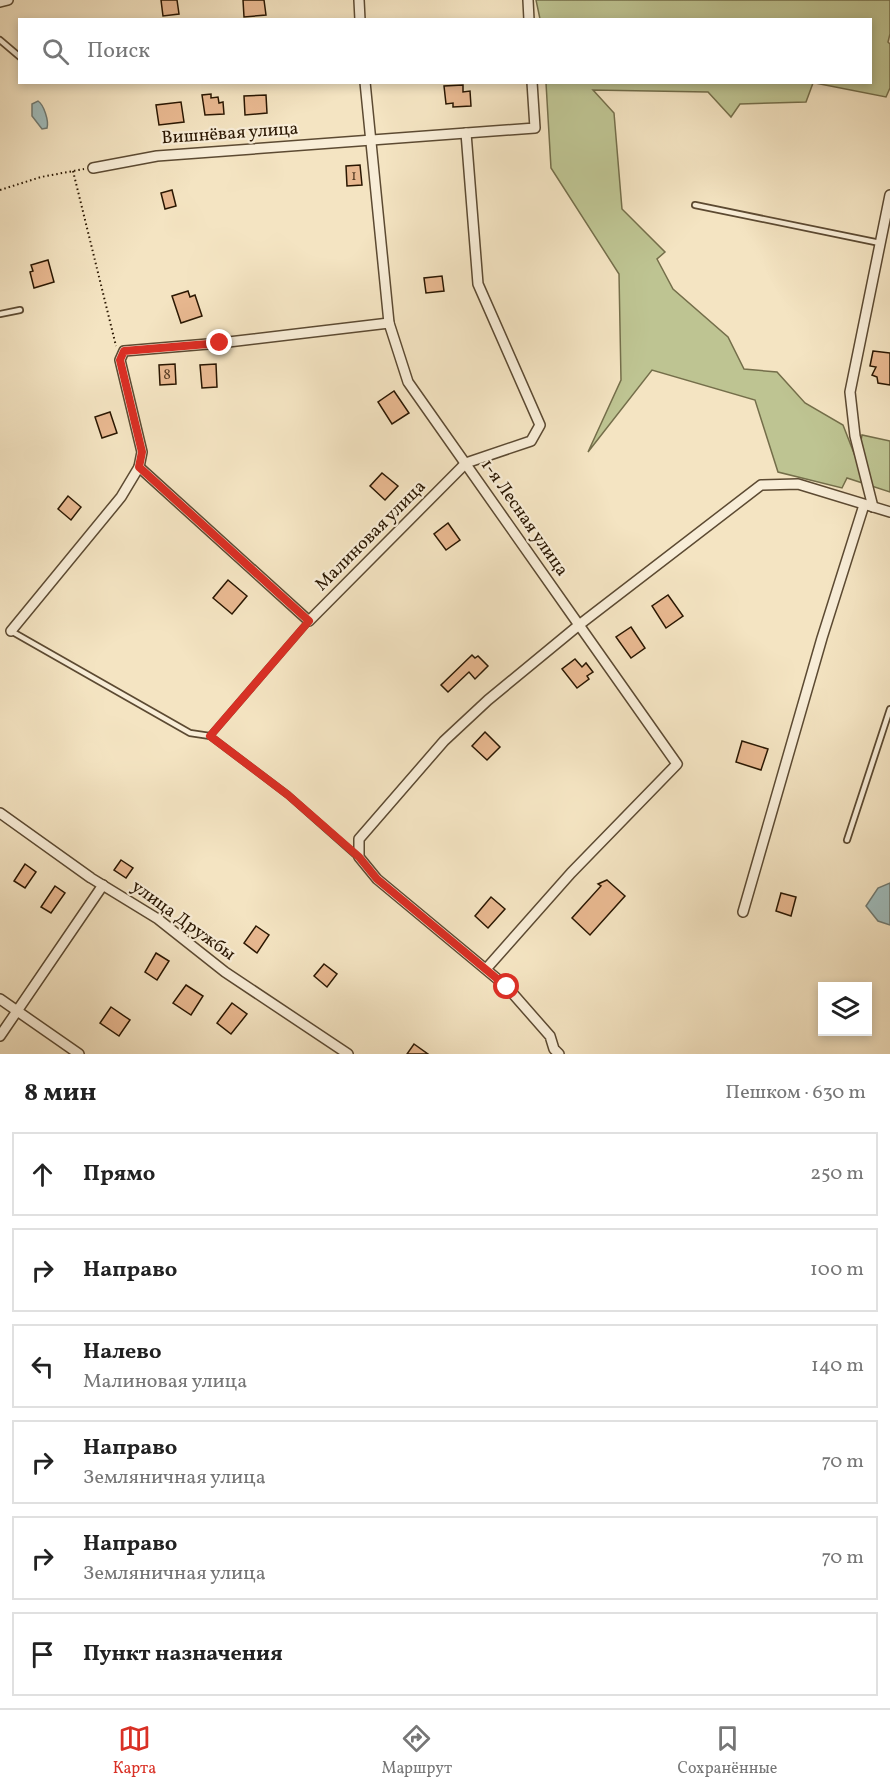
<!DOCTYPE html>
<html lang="ru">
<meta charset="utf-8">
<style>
body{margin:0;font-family:Vollkorn,serif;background:#f2f2f2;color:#222}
.controls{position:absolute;right:18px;bottom:18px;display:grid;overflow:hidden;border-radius:0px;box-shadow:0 3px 9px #0003}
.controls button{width:54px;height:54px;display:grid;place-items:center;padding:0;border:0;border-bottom:2px solid #e0e0e0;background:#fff;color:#222;font:30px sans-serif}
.stop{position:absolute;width:18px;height:18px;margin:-14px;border:4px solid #d93025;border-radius:50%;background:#fff}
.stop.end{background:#d93025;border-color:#fff;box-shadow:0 2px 6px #0008}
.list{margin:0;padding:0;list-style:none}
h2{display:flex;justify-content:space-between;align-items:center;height:78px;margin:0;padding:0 24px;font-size:26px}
h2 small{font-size:20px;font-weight:400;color:#767676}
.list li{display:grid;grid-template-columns:39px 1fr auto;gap:18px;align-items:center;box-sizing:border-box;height:84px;margin:0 12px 12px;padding:0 12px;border:2px solid #e0e0e0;border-radius:0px}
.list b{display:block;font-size:22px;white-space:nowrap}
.list p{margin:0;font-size:20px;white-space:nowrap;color:#767676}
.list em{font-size:20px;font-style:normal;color:#767676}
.icon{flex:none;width:33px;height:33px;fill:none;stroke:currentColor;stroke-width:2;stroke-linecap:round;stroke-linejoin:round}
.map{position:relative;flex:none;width:890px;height:1054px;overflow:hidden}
.search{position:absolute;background:#fff;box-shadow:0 3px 9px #0003;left:18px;right:18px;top:18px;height:66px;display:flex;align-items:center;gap:15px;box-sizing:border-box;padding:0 21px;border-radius:0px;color:#767676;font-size:22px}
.sheet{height:654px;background:#fff}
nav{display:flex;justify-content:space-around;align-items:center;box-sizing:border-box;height:84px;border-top:2px solid #e0e0e0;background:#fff;font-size:16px;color:#767676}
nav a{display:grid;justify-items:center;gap:3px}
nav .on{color:#d93025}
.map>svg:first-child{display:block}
.green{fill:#bec492;stroke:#746e4a;stroke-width:1.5}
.water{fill:#9fbcbc;stroke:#707a72;stroke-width:1.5}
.building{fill:#e8b890;stroke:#2a1702;stroke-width:1.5}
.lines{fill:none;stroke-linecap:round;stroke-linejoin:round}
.service-casing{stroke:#5c4a32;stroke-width:8}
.minor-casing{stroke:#5c4a32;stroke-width:12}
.path{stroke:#2a1702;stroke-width:2;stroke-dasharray:1.5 3;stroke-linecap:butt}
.service{stroke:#f8edd7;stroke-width:4.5}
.minor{stroke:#f8edd7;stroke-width:9}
.route{stroke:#d93025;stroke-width:8}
.labels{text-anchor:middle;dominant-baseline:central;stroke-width:4.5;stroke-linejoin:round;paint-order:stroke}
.number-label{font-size:15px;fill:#5a3f26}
.street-label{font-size:18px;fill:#2a1702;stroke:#f8edd7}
</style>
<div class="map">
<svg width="890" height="1054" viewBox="0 0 890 1054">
<rect width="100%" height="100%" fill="#f4e4c2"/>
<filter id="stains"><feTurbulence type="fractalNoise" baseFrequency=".00333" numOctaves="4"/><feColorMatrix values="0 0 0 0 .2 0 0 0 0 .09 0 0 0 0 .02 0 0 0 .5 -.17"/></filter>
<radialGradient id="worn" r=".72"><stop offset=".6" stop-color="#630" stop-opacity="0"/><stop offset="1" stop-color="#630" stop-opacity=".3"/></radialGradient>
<g class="green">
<path d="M536,0h354v34l-2,8 2,2v44l-4,9 -71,-14 55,-1v-62l-330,-1z"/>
<path d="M546,83h267l-7,19 -66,2 -9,13 -23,-25 -115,-2 21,23 8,96 43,43 -8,7 16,30 55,48 16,32 33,3 28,31 38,22 14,36 5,-26 28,6v51l-43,-14 -5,10 -64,-16 -23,-72 -103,-30 -64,82 33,-72 -2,-106 -68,-106z"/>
</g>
<g class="water">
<path d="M38,101c6,4 11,20 9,27l-5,1 -10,-13v-12z"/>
<path d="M890,883v42l-12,-4 -12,-15 12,-18z"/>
</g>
<g class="building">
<path d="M161,0h16l2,14 -16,2z"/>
<path d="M243,0h21l2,15 -22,2z"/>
<path d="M463,85v7l7,-1 1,15 -18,1v-4l-7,1 -2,-18z"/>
<path d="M211,94v4l7,-1 1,6 4,-1 1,12 -19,1 -3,-20z"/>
<path d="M266,95l1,18 -22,2 -1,-19z"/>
<path d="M181,102l3,20 -25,3 -3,-20z"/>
<path d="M360,165l2,20 -15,1 -1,-20z"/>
<path d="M172,190l4,16 -11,3 -4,-16z"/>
<path d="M48,260l6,22 -20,6 -4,-16 3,-1 -2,-6z"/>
<path d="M442,276l2,15 -18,2 -2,-15z"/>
<path d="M188,291l2,6 5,-2 7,21 -21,7 -9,-27z"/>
<path d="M873,351l17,2v32l-12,-2 -1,-6 -5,-2 4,-8 -6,-1z"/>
<path d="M175,364l1,20 -16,1 -1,-20z"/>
<path d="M216,364l1,23 -15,1 -2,-23z"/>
<path d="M394,391l15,22 -17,11 -14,-22z"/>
<path d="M110,412l7,21 -15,5 -7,-21z"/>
<path d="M382,473l16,13 -13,14 -15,-14z"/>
<path d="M68,496l13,11 -10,13 -13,-11z"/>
<path d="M448,523l12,17 -14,10 -12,-16z"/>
<path d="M228,580l19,16 -15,18 -19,-16z"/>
<path d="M668,595l15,21 -17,12 -14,-22z"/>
<path d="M631,627l14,21 -14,10 -15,-21z"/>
<path d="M472,655l3,3 3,-2 10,10 -13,13 -6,-7 -21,20 -7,-7z"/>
<path d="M575,659l7,8 4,-4 7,9 -6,4 2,3 -12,9 -15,-19z"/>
<path d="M485,732l15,15 -13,13 -15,-14z"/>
<path d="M742,741l26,8 -7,21 -25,-8z"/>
<path d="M121,860l12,8 -7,10 -12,-8z"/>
<path d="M25,864l11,8 -11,16 -11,-7z"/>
<path d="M607,880l18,16 -35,39 -18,-17 29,-32 -3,-2z"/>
<path d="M55,886l10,7 -14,20 -10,-6z"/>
<path d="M781,893l15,4 -5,19 -15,-5z"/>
<path d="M491,897l14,12 -17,19 -13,-12z"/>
<path d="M256,926l13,9 -12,18 -13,-10z"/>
<path d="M156,953l13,8 -12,19 -12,-8z"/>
<path d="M324,964l13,10 -10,13 -13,-11z"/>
<path d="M186,985l17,11 -12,19 -18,-12z"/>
<path d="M232,1003l15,11 -16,20 -14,-11z"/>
<path d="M111,1007l19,13 -11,16 -19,-13z"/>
<path d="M414,1044l14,10h-21z"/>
</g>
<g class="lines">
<g class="service-casing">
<g id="service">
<path d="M0,40l20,17"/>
<path d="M695,205l185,38"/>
<path d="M0,314l20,-4"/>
<path d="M309,621l-99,115 78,59 70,62"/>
<path d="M11,631l179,102 20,3"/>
<path d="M847,840l43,-131"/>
</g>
</g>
<g class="minor-casing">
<g id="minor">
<path d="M359,0l1,20"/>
<path d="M528,0l1,20"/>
<path d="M0,2l8,-2"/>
<path d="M365,82l24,241 19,59 171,243 182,-140 37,-1 92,28"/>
<path d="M93,168l64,-12 378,-28 -3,-46"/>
<path d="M139,467l170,154 157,-158 65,-22 9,-16 -62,-141 -12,-151"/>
<path d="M873,507l-18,-71 -5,-44 40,-197"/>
<path d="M11,631l110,-134 18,-30 3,-15 -22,-92 4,-9 96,-8 169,-20"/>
<path d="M0,813l91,65 67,41 67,53 123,82"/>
<path d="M743,912l79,-274 42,-133"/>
<path d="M486,969l85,-96 106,-109 -98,-139 -91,75 -44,41 -85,98v18l18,22 130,108 43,49 4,13 5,5"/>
<path d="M0,999l79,55"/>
<path d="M0,1036l103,-151"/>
</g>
</g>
<g class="path">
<path d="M73,171l43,175"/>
<path d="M0,190l41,-13 43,-8"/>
</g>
<use href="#service" class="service"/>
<use href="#minor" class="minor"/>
</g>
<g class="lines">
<path class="route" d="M220,343l-96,8 -4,9 22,92 -3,15 170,154 -99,115 78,59 71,62 18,22 130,108"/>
</g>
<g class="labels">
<g class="number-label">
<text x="354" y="176">1</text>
<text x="167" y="375">8</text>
</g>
<g class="street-label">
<text transform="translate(230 134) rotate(-4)">Вишнёвая улица</text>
<text transform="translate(524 518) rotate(55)">1-я Лесная улица</text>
<text transform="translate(371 536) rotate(-45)">Малиновая улица</text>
<text transform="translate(183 921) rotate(36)">улица Дружбы</text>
</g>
</g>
<rect width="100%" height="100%" filter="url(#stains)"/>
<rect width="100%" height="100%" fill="url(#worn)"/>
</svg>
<div class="controls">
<button><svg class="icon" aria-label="layers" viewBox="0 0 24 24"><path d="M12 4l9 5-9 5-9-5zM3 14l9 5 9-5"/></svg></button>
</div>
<div class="stop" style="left:507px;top:987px"></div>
<div class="stop end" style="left:220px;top:343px"></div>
<div class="search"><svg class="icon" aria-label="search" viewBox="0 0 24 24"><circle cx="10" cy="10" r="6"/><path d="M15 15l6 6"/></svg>Поиск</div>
</div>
<section class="sheet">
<h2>8 мин<small>Пешком · 630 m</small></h2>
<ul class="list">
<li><svg class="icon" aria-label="ahead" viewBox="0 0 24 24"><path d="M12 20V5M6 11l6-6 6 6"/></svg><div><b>Прямо</b></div><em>250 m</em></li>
<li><svg class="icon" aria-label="right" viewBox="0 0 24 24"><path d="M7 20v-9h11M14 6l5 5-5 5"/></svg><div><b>Направо</b></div><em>100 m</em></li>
<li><svg class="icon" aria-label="left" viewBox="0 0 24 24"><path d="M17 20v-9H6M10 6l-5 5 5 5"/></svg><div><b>Налево</b><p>Малиновая улица</p></div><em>140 m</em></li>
<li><svg class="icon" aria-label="right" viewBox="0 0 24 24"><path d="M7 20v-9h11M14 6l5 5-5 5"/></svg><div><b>Направо</b><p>Земляничная улица</p></div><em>70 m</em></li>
<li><svg class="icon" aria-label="right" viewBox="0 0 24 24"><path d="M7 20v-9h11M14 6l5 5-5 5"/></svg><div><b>Направо</b><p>Земляничная улица</p></div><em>70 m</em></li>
<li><svg class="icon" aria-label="arrive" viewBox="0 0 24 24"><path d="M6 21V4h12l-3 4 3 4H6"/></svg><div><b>Пункт назначения</b></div></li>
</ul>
</section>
<nav>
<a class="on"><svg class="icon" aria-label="map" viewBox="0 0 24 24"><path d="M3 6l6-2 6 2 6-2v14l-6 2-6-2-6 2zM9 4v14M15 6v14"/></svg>Карта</a>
<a><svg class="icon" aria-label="directions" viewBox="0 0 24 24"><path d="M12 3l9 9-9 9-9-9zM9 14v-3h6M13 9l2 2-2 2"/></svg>Маршрут</a>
<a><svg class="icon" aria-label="saved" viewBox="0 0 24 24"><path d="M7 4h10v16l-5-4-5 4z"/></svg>Сохранённые</a>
</nav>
